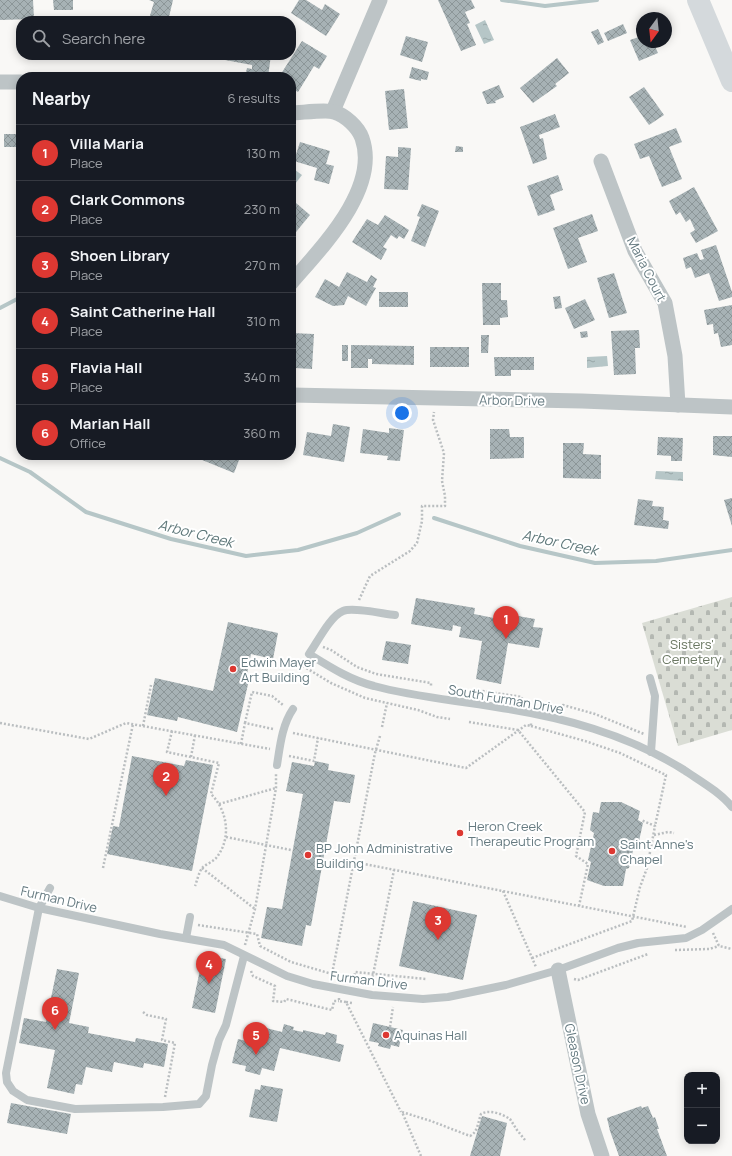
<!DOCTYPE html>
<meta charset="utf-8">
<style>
body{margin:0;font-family:Manrope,sans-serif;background:#242831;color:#f1f3f6}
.controls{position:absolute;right:12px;bottom:12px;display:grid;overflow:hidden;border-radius:8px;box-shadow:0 2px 10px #0003}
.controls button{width:36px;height:36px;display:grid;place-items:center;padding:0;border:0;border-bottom:1px solid #363941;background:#171b24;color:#f1f3f6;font:20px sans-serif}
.compass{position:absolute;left:636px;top:12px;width:36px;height:36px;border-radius:50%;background:#171b24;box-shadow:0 2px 10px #0003;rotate:195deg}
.you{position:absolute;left:402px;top:413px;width:14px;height:14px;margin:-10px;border:3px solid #fff;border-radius:50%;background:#1a73e8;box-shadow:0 0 0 6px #1a73e833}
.badge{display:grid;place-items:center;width:26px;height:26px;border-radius:50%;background:#dd3832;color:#fff;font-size:13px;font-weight:700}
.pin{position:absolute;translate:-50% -33px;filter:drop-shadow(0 1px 2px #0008)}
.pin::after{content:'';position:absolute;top:21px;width:14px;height:12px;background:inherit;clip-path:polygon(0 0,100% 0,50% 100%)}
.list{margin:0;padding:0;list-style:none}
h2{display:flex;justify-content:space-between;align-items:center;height:52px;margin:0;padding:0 16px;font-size:17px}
h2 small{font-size:13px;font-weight:400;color:#9ea1a6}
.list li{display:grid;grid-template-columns:26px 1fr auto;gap:12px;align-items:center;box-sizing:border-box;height:56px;padding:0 16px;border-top:1px solid #363941}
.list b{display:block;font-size:15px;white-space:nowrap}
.list p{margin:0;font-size:13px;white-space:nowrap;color:#9ea1a6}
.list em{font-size:13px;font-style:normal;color:#9ea1a6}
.icon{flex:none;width:22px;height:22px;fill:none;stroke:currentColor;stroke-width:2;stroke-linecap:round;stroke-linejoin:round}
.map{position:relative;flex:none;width:732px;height:1156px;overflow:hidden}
.search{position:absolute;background:#171b24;box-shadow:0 2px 10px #0003;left:16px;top:16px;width:280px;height:44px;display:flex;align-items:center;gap:10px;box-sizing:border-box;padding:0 14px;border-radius:16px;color:#9ea1a6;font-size:15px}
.panel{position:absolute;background:#171b24;box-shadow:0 2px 10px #0003;left:16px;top:72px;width:280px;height:388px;border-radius:16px}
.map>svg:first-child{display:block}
.cemetery{fill:url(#cemetery-stones)}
.water{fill:url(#water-ripples)}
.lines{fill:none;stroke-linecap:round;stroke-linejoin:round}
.stream{stroke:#b6c6c7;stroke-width:4}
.building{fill:url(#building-cross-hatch)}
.path{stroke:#babec0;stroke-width:2.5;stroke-dasharray:2 2;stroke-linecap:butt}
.lane{stroke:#bdc4c6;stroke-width:8}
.street{stroke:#bdc4c6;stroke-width:15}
.primary{stroke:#d4d9dc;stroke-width:22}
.poi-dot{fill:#dd3832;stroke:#fff;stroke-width:1.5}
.labels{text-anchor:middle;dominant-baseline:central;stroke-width:4;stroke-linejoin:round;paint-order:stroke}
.street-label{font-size:13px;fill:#657a80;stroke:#fff}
.park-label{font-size:13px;fill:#6b7863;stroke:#fff}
.poi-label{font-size:13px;fill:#657a80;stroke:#fff;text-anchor:start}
.water-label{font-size:14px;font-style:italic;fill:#5f787a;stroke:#fff}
</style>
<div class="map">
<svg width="732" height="1156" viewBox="0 0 732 1156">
<defs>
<pattern id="cemetery-stones" width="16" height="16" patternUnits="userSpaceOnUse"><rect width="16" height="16" fill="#daddd5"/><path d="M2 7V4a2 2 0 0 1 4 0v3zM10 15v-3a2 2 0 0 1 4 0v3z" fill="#b4b8b2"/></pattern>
<pattern id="water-ripples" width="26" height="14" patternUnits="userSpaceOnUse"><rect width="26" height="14" fill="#b6c6c7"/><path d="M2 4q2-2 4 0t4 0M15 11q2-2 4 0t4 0" fill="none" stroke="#98a6a7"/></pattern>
<pattern id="building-cross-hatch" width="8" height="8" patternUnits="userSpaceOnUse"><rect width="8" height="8" fill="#a7b2b5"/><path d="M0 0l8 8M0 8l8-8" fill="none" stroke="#8c9698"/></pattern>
</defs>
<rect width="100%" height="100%" fill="#f9f8f6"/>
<path class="cemetery" d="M732,597v133l-54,16 -36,-123z"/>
<g class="water">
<path d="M485,20l9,20 -10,4 -9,-19z"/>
<path d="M291,167l11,8 -7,9 -4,-3z"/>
<path d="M607,356l1,10 -21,2v-11z"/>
<path d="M656,471l27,1v9l-28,-2z"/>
</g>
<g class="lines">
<g class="stream">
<path d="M502,0l43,6 52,-6"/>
<path d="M0,308l21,-11"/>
<path d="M0,458l30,14 56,40 85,27 75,17 52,-6 59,-17 42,-19"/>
<path d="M434,518l86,28 75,17 61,-2 76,-11"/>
</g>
</g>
<g class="building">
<path d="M0,0h33l1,19 -34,1z"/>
<path d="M53,0h20v10h-19z"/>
<path d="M149,0h24l-5,21 -19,-2 5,-17z"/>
<path d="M299,0h7l16,10 3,-6 15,10 -14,22 -35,-23z"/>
<path d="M438,0h33l4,8 -10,4 5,11 -3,1 9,21 -15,6z"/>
<path d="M623,24l4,9 -19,8 -4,-8z"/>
<path d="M598,29l6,13 -6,3 -7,-13z"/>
<path d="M406,36l22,6 -6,20 -22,-7z"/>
<path d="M642,36v6h11l5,11 -19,8 -9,-21z"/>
<path d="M302,41l25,15 -8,13 -5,-3 -16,26 -7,-4v-11h-12z"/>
<path d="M226,55h45l-3,22h-23l2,-9 5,1v-4l-27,-5z"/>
<path d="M557,58l12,15 -14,11 2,2 -24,17 -13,-15z"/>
<path d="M412,67l17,5 -2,8 -6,-1v2l-12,-3z"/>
<path d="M499,85l5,12 -9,4 1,2 -9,1 -5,-12z"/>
<path d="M644,87l20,28 -15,10 -20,-28z"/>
<path d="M404,89l4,39 -19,2 -4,-39z"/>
<path d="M555,114l5,13 -21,8 1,4 3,-1 4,21 -14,5 -13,-37z"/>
<path d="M19,126h2v20h-2v-5h-2v6h-13v-13h13v3h2z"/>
<path d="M676,128l6,14 -13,5 13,32 -20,8 -13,-31 -9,3 -6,-15z"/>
<path d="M300,142l30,9 -4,13 8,2 -5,18 -15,-4 3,-12 -23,-7z"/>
<path d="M456,146l7,1v5h-8z"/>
<path d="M398,147l13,1 -3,42 -24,-1 2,-33 12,1z"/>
<path d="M558,175l5,15 -13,5 5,15 -17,6 -11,-30z"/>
<path d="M694,187l24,44 -22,12 -6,-10 5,-3 -5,-11 -4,3 -6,-10 -4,3 -7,-14z"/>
<path d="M296,203l14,12 -19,23v-28z"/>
<path d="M422,204l17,7 -14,36 -14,-6 9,-24 -3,-1z"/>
<path d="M592,214l6,17 -20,7 9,24 -19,7 -15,-41z"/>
<path d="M385,215l24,15 -5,9 -5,-3 -2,3 -6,-4 -8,12 4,2 -6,11 -29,-18 15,-23 11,6z"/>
<path d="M716,245l16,47v5l-13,4 -10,-28 -14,5 -4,-11 -5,2 -3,-11 14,-5 3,7 4,-1 -3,-9z"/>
<path d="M347,272l20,10 4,-7 6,4 -4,8 3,1 -10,18 -18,-10 -4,9 -11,1 -18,-9 10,-18 14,8z"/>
<path d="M614,273l13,40 -18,5 -12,-40z"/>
<path d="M482,283h19v17h6l1,17 -8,1v7h-17z"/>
<rect x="379" y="292" width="29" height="15"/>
<path d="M560,296l2,12 -7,1 -2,-12z"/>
<path d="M585,299l10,21 -21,9 -9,-21z"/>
<path d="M732,305v40l-11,2 -3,-14 -4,1 -1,-10 -6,1 -3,-15z"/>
<path d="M639,330l1,18h-5l1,26 -22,1 -3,-44z"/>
<path d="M587,331l1,6 -7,1 -1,-6z"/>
<path d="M291,333l23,1 -2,35 -17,-1v-11l-4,-1z"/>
<path d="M481,335h8l-1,18h-7z"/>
<rect x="342" y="345" width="6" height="16"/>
<path d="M351,345l63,1v19l-42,-1v-5h-4v9h-17z"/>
<rect x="430" y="347" width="39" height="20"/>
<path d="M494,357h40v13h-23v6h-16z"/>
<path d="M333,424l17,3 -6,35 -41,-7 4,-23 24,4z"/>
<path d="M389,428l15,2 -4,31 -13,-1 1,-4 -28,-3 3,-24 26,4z"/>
<path d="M490,429h19l1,8h14v21l-34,1z"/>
<path d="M713,436h19v21l-19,-2z"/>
<path d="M658,437l25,1 -1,23h-11v-5l-14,-1z"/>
<path d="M563,443h21l-1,11 18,1v24l-38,-1z"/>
<path d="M190,455h51l-7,18z"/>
<path d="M732,498v28l-8,-26z"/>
<path d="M638,499l15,2 -1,5 12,1 -1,13 6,1 -1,8 -34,-4z"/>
<path d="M416,598l59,10 -1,6 25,5 2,-6 34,6 -2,8 10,1 -4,20 -31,-5 -7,41 -25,-5 6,-38 -23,-4 2,-10 -8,-2 -1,6 -41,-7z"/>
<path d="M228,622l50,11 -5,26 -22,-5 -5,25 3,1 -12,52 -59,-15 -1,4 -30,-6 8,-37 58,13z"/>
<path d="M386,641l25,4 -3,19 -26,-4z"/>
<path d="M132,756l52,10 2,-6 27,5 -21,106 -85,-17 6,-28 6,1z"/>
<path d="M315,761l14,3 -1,6 27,5 -5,28 -16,-2 -23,125 -5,-1 -4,21 -41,-8 6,-31 15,2 21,-115 -17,-3 6,-29 22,4z"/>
<path d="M601,802h20l19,9 -2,9 5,3 -4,18 -4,1 -6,26 -3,1 -3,17h-19l-17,-6 4,-18 -3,-2 6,-27 -4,-3 3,-18 6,1z"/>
<path d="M413,901l64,14 -14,65 -64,-14z"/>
<path d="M203,955l23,4 -11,54 -23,-5z"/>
<path d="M57,969l22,4 -10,50 20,4 -1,6 47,9 1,-4 32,6 -4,23 -20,-4 -1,5 -29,-6 -2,10 -26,-5 -4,18 -6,-1 -2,10 -27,-6 8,-38 -36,-7 5,-25 22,4z"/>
<path d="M373,1023l30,7 -4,17 -8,-2 -1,4 -12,-3 1,-3 -10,-2z"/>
<path d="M284,1024l10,3 -1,3 10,2v-2l22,5 1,-3 11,3 -1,8 8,2 -4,17 -60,-14 -6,23 -12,-3 -2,7 -15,-4 1,-5 -14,-3 6,-24 12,3 4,-17 28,7z"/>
<path d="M261,1085l22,4 -6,33 -28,-5 6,-28 5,1z"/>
<path d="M11,1103l60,11 -4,20 -60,-11z"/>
<path d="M641,1106l1,2 6,-2 5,12 2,-1 4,12h-2l10,27h-48l-9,-25 -3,-13z"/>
<path d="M482,1116l25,7 -7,33h-30z"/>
</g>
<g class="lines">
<g class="path">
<path d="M359,600l11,-24 40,-25 7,-8 5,-22v-15h23v-10l-3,-15 2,-28 -11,-33 1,-8"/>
<path d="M323,647l8,3 26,17 19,7 55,9v4"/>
<path d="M303,666l28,17 34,15 53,12 19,7 13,2"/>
<path d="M474,695l2,-5 46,7 -1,4"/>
<path d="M561,709l2,-4 32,9 49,20"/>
<path d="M469,722l49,8 67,82 -9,44 12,8 -9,42"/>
<path d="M0,723l89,16 37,-16 144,26"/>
<path d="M245,723l7,-31 20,4 11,9"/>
<path d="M143,726l8,-41"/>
<path d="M531,726l54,15 35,12 46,22 -11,51"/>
<path d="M382,727l5,-24"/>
<path d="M172,731l-5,21 52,11 -8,31c16,16 21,43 6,63 -4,5 -11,7 -15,11 -3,4 -5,13 -7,18"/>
<path d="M293,733l173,35 60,-43 5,1v-3"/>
<path d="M380,736l-5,17 -43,221 22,4 1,-6 71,7"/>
<path d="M241,744l4,-21 28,6"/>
<path d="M289,756l25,5 4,-23"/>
<path d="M191,757l4,-22"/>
<path d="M219,804l57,-16"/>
<path d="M654,835l14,-3 6,1"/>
<path d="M226,837l65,13"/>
<path d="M354,862l333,65"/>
<path d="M103,868l30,-144"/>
<path d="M202,868l53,41"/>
<path d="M503,891l33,76"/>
<path d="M198,925l59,9 3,12 31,16 41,12"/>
<path d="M713,933l6,13 13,3"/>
<path d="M245,945l10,-36 21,-121v-15"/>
<path d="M675,950l34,-1 10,-3"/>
<path d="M532,958l100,-37 8,-34 7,-19 8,-42 -14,-6"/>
<path d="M251,971l2,5 22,10 -2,15 11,1 2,-3 46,11 2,-9h5"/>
<path d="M574,979l4,1 70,-26"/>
<path d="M371,985l23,-115"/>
<path d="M339,998v3l7,1 55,110"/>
<path d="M346,1002l6,1"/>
<path d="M143,1012l4,3 19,4 -4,21 13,3 -10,54"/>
<path d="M390,1027l3,-20"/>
<path d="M421,1156l-19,-44 29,9 39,15c8,-4 8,-14 11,-22 9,-5 21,0 29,5l7,11 8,10"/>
</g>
<g class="lane">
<path d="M395,615c-11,-1 -42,-8 -52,-4 -13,5 -26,32 -34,43 21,13 41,26 65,32 40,11 81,14 122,21 66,10 131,27 188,63 16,11 36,22 48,37"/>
<path d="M650,678l5,18 -4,56"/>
<path d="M277,765c3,-19 5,-40 16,-56"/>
<path d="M50,888l-11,20 -33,165 1,9 6,9 14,9 48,9 88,-2 36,-3 7,-8 6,-31 7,-25 7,-15 18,-69"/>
<path d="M0,896l39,12 121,26 64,11 63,31 26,8 59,11 51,4 25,-2 58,-12 52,-15 60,-22 20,-5 48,-5 16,-8 30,-21"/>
<path d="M186,938l4,-21"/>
</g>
<g class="street">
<path d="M0,82h21"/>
<path d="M333,111l47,-111"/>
<path d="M291,113c9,0 36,-4 43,-1 11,3 24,15 28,26 18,51 -41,110 -71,145"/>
<path d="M601,161l34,90 30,52 10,53 3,49"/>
<path d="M291,395l291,6 150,6"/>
<path d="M558,970l30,144 14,42"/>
</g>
<path class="primary" d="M698,0l34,81"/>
</g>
<g class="poi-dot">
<circle cx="233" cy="669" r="4"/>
<circle cx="460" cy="833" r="4"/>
<circle cx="612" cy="851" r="4"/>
<circle cx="308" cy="855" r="4"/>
<circle cx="386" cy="1035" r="4"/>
</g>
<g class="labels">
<g class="street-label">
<text transform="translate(647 269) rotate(63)">Maria Court</text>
<text transform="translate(512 400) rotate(1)">Arbor Drive</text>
<text transform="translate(506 699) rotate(10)">South Furman Drive</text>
<text transform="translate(59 899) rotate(13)">Furman Drive</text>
<text transform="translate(369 980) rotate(7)">Furman Drive</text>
<text transform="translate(578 1064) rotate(78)">Gleason Drive</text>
</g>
<g class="park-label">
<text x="692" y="644">Sisters'<tspan x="692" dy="15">Cemetery</tspan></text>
</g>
<g class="poi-label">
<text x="241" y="662">Edwin Mayer<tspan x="241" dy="15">Art Building</tspan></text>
<text x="468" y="826">Heron Creek<tspan x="468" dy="15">Therapeutic Program</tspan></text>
<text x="620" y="844">Saint Anne's<tspan x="620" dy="15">Chapel</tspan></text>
<text x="316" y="848">BP John Administrative<tspan x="316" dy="15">Building</tspan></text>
<text x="394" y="1035">Aquinas Hall</text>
</g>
<g class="water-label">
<text transform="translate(196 533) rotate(14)">Arbor Creek</text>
<text transform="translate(560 542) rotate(12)">Arbor Creek</text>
</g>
</g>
</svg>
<div class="controls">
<button>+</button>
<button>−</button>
</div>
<svg class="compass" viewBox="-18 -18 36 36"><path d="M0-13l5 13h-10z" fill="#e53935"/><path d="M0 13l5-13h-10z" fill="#9ea1a6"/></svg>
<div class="you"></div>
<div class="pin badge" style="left:506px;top:639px">1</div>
<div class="pin badge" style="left:166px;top:796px">2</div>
<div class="pin badge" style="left:438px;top:940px">3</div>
<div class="pin badge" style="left:209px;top:984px">4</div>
<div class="pin badge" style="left:256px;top:1055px">5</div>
<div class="pin badge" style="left:55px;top:1030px">6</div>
<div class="search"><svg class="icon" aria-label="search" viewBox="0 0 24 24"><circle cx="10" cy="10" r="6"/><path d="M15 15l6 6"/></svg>Search here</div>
<section class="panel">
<h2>Nearby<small>6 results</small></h2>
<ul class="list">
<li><span class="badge">1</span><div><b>Villa Maria</b><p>Place</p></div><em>130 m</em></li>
<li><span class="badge">2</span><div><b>Clark Commons</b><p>Place</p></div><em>230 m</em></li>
<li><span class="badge">3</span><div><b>Shoen Library</b><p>Place</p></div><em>270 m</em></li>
<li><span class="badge">4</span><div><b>Saint Catherine Hall</b><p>Place</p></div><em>310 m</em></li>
<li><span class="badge">5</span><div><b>Flavia Hall</b><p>Place</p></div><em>340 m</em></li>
<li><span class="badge">6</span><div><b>Marian Hall</b><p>Office</p></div><em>360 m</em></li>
</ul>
</section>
</div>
